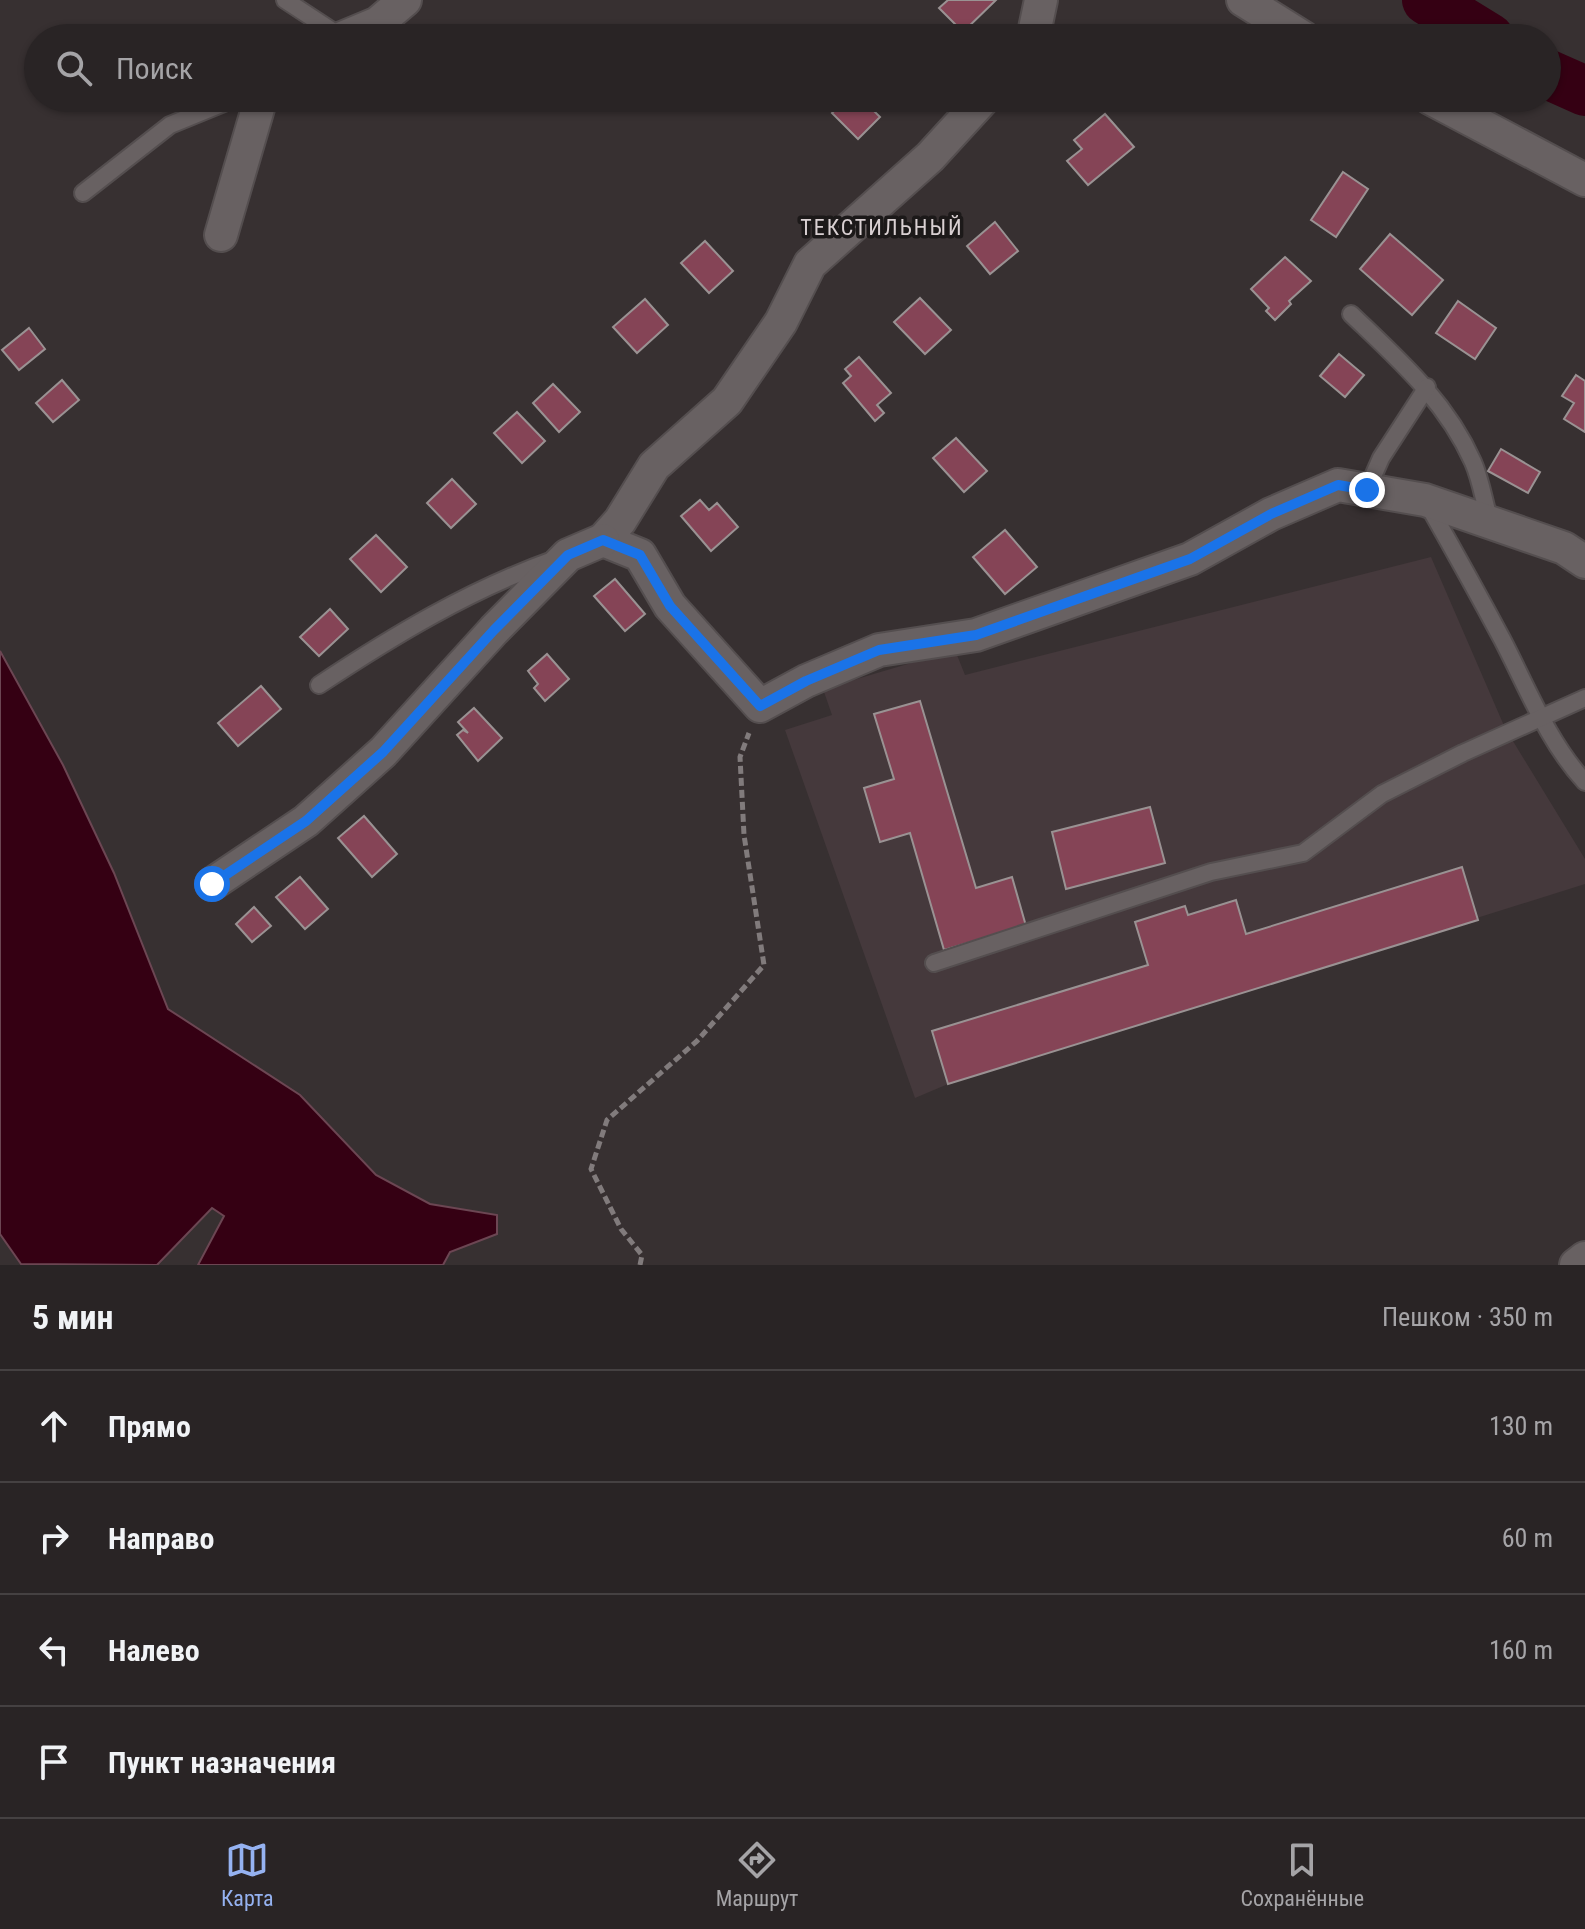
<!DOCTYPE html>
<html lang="ru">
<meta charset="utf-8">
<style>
body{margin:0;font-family:"Roboto Condensed",sans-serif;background:#353032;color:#f1f3f6}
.stop{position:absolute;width:24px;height:24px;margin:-18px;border:6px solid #1a73e8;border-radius:50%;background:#fff}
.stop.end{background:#1a73e8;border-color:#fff;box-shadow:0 2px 8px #0008}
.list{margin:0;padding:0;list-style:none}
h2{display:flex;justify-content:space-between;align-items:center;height:104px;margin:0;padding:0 32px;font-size:34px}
h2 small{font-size:26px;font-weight:400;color:#a5a4a7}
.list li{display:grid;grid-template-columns:52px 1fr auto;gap:24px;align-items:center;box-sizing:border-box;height:112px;padding:0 32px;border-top:2px solid #454142}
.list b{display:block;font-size:30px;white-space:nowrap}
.list em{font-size:26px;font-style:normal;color:#a5a4a7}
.icon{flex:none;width:44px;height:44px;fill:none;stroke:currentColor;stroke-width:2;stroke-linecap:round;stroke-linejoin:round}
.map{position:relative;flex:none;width:1585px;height:1265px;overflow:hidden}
.search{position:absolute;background:#292425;box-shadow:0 2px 6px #0004;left:24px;right:24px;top:24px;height:88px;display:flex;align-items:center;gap:20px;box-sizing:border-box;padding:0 28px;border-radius:44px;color:#a5a4a7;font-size:30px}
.sheet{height:552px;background:#292425}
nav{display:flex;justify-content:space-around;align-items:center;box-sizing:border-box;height:112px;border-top:2px solid #454142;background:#292425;font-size:22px;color:#a5a4a7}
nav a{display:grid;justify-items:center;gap:4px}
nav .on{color:#95b2f1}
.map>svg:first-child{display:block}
.built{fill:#45393c}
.water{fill:#350013;stroke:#6c4653;stroke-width:2}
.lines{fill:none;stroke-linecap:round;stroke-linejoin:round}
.river{stroke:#350013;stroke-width:50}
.building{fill:#854456;stroke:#9a9293;stroke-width:2}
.service-casing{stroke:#544e4f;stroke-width:20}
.minor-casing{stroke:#544e4f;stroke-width:36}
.path{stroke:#817b7c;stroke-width:5;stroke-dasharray:8 4;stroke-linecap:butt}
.service{stroke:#686162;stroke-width:16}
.minor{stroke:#686162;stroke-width:32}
.route{stroke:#1a73e8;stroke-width:10}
.labels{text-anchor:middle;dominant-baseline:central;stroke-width:7;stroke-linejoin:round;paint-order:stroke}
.neighbourhood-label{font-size:22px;letter-spacing:2px;fill:#d9d0d2;stroke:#1c1919}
</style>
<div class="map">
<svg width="1585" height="1265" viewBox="0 0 1585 1265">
<rect width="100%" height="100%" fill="#373031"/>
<path class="built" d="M1431,557l74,171 80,131v25l-637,200 -33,14 -130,-368 47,-15 -9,-26 132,-39 10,25z"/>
<path class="water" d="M0,651l63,114 51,108 54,136 132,86 76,80 54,29 67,11v19l-47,18 -7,13h-245l26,-49 -12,-8 -55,57 -136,-1 -21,-30z"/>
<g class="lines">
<g class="river">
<path d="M1427,0l62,38"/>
<path d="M1547,74l38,17"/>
</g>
</g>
<g class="building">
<path d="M948,0h48l-33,32 -24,-24z"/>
<path d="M848,98h13l19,19 -22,22 -26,-26z"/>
<path d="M1105,114l29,33 -46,38 -21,-24 15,-12 -8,-9z"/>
<path d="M1343,172l25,17 -32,48 -25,-17z"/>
<path d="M995,222l23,29 -28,23 -23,-28z"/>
<path d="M1390,234l53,46 -31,35 -52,-46z"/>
<path d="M705,241l28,30 -24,22 -28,-30z"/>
<path d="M1285,257l26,24 -22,20 2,3 -16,16 -9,-9 3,-3 -18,-19z"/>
<path d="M920,298l31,32 -26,24 -31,-32z"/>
<path d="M645,299l23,26 -31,28 -24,-26z"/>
<path d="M1458,301l38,27 -21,31 -39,-26z"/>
<path d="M29,328l16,21 -26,21 -17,-20z"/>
<path d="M1339,354l25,21 -19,22 -25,-21z"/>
<path d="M859,357l32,36 -14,12 7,8 -9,8 -32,-38 8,-7 -6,-7z"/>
<path d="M1576,375l9,6v51l-21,-13 10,-16 -12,-7z"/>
<path d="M62,380l17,20 -26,22 -17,-19z"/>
<path d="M553,384l27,28 -21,20 -26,-29z"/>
<path d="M517,412l28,29 -23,22 -28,-30z"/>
<path d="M956,438l31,33 -23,21 -31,-34z"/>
<path d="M1501,449l39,23 -12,21 -40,-22z"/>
<path d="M452,479l24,25 -25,24 -24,-25z"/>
<path d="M700,500l9,10 8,-7 21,24 -27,24 -30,-35z"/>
<path d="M1005,530l32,37 -32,27 -32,-37z"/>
<path d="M376,535l31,32 -26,25 -31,-33z"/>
<path d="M615,579l30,35 -20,17 -31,-35z"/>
<path d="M330,609l18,20 -29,27 -19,-19z"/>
<path d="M547,654l22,25 -24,22 -11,-13 4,-4 -10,-13z"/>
<path d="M261,686l20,23 -43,37 -20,-23z"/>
<path d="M920,701l56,187 36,-11 14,49 -82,24 -34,-117 -30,9 -16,-54 30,-9 -20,-65z"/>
<path d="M474,708l28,30 -24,23 -21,-26 6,-5 5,3 -10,-11z"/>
<path d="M1150,807l15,56 -99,26 -14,-57z"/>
<path d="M364,816l33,38 -25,23 -34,-39z"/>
<path d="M1462,867l16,53 -530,164 -16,-53 216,-66 -13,-43 50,-16 3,9 48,-15 10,34z"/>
<path d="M300,877l28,32 -23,20 -29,-32z"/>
<path d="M254,907l17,19 -19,16 -16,-18z"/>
</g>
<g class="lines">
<g class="service-casing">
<g id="service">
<path d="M285,0l58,38"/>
<path d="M83,193l87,-68 66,-27"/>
<path d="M1351,314c47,45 95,87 122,148 8,18 11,40 17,60"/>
<path d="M1367,490l14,-32 46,-71"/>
<path d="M1428,505c25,44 50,89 74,134 25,48 46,103 83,143"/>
<path d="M319,685c74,-49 150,-95 234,-125"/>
<path d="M934,963l277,-91 92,-19 79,-59 81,-41 122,-55"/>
</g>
</g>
<g class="minor-casing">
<g id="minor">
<path d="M1243,0l61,38"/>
<path d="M342,38l36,-15 27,-23"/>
<path d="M1033,38l8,-38"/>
<path d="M984,98l-54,59 -120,107 -29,58 -54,79 -73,65 -34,55 -17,19 37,15 30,51 90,100 46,-25 73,-31 97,-15 214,-76 81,-45 67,-29 87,15 139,48 21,14"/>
<path d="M1430,98l155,82"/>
<path d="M221,235l40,-137"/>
<path d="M212,884l94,-63 77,-69 111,-122 74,-75 35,-15"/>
<path d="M1576,1265l9,-7"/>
</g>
</g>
<path class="path" d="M640,1265l2,-10 -21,-26 -30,-60 16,-49 90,-79 67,-76 -20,-130 -4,-78 9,-24"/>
<use href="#service" class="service"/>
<use href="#minor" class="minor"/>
</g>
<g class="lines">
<path class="route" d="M212,884l94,-63 77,-69 111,-122 74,-75 35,-15 37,15 30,51 90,100 46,-25 73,-31 97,-15 214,-76 81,-45 67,-29 29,5"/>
</g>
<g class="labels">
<g class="neighbourhood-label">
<text x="882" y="227">ТЕКСТИЛЬНЫЙ</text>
</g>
</g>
</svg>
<div class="stop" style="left:212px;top:884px"></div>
<div class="stop end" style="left:1367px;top:490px"></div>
<div class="search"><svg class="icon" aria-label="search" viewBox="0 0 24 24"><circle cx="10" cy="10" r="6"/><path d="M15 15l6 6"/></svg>Поиск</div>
</div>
<section class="sheet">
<h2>5 мин<small>Пешком · 350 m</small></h2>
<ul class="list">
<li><svg class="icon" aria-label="ahead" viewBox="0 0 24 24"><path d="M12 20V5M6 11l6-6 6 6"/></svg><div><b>Прямо</b></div><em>130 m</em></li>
<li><svg class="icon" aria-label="right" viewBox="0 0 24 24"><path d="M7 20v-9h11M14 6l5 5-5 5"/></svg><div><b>Направо</b></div><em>60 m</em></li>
<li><svg class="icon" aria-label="left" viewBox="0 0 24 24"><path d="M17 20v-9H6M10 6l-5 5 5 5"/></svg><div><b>Налево</b></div><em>160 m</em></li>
<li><svg class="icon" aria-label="arrive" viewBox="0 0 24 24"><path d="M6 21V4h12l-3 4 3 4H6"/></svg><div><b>Пункт назначения</b></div></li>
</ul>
</section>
<nav>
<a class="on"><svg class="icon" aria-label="map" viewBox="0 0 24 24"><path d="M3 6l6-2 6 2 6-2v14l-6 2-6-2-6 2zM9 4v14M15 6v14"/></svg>Карта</a>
<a><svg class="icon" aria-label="directions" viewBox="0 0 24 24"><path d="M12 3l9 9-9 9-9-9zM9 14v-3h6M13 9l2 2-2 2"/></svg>Маршрут</a>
<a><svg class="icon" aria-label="saved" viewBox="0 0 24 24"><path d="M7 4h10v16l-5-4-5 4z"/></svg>Сохранённые</a>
</nav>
